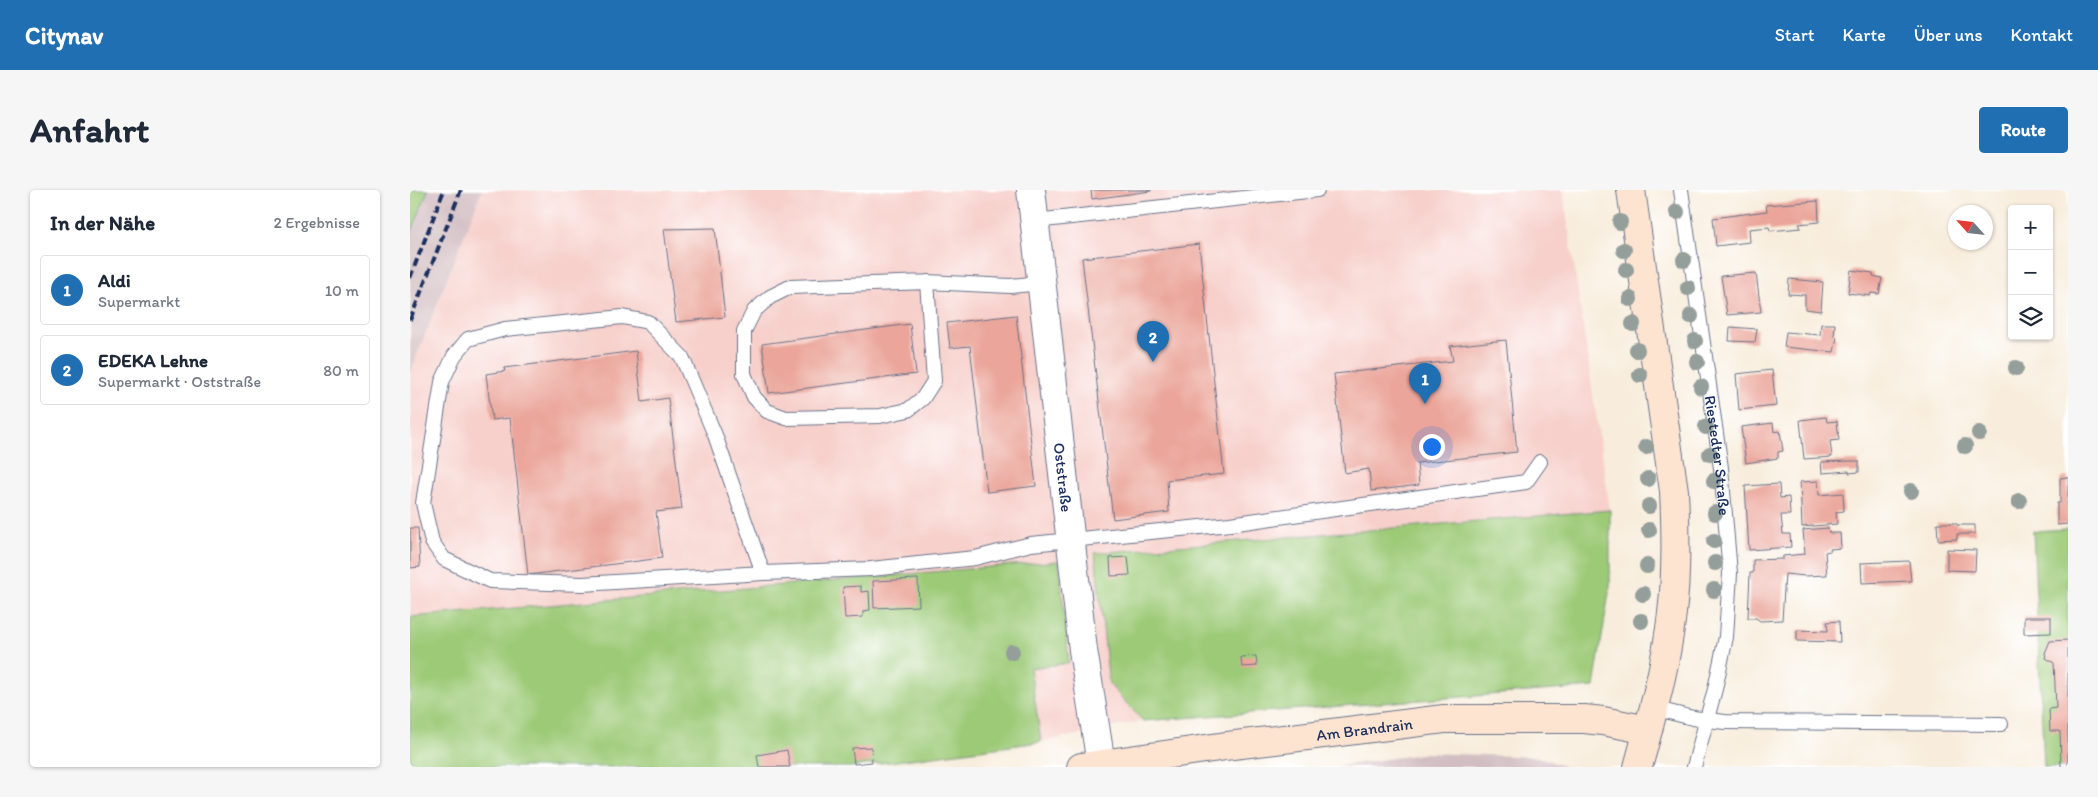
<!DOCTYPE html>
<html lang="de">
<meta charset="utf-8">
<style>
body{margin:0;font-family:Itim,sans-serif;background:#f6f6f7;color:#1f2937}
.controls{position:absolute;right:15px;top:15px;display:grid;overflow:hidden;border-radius:5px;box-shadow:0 1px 4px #0004}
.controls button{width:45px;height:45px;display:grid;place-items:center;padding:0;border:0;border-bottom:1px solid #e0e1e3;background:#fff;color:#1f2937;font:25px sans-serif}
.compass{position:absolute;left:1538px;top:15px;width:45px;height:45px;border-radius:50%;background:#fff;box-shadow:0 1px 4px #0004;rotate:297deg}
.you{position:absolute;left:1021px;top:256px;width:18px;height:18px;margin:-12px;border:4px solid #fff;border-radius:50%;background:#1a73e8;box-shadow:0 0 0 8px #1a73e833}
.badge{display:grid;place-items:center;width:32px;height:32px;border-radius:50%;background:#1f6fb2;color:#fff;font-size:16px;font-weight:700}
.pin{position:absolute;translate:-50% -41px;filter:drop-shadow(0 1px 2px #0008)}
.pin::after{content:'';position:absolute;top:26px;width:18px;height:15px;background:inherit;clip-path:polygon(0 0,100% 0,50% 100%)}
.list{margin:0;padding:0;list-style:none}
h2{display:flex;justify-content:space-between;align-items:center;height:65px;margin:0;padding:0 20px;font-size:21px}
h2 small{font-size:16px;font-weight:400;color:#747a83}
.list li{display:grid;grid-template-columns:32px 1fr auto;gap:15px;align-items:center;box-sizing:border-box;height:70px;margin:0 10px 10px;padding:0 10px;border:1px solid #e0e1e3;border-radius:5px}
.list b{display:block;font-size:19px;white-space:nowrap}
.list p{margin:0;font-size:16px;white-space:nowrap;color:#747a83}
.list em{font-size:16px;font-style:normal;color:#747a83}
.icon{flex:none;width:28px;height:28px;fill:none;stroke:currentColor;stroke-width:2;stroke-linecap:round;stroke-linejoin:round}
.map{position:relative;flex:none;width:1658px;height:577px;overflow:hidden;border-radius:5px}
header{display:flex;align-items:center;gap:30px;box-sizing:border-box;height:70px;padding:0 25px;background:#1f6fb2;color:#fff}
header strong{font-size:24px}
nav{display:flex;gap:28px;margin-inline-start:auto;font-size:18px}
.intro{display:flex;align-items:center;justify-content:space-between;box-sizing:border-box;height:120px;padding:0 30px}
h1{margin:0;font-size:35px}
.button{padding:12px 22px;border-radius:5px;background:#1f6fb2;color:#fff;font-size:18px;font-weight:700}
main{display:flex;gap:30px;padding:0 30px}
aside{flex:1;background:#fff;border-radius:5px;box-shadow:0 1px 4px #0004}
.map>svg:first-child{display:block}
.built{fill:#f7d0cb}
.industrial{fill:#d2bec2}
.green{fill:#9dca77;stroke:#5c7c6a}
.building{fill:#eba59a}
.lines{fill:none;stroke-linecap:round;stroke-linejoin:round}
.service-casing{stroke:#68728a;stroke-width:16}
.minor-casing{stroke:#68728a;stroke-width:30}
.secondary-casing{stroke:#68728a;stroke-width:30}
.service{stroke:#fff;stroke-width:14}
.minor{stroke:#fff;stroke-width:28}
.secondary{stroke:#fde4d1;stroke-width:28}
.rail{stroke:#1b2f5e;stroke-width:4;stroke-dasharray:8 4;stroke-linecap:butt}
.tree{fill:#949e9b}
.labels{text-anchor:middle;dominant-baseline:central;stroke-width:4;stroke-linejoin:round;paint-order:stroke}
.street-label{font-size:16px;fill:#1b2f5e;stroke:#fff}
</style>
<header>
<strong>Citynav</strong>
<nav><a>Start</a><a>Karte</a><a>Über uns</a><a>Kontakt</a></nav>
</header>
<div class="intro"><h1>Anfahrt</h1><a class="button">Route</a></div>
<main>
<aside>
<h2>In der Nähe<small>2 Ergebnisse</small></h2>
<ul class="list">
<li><span class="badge">1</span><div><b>Aldi</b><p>Supermarkt</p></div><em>10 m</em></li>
<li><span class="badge">2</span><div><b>EDEKA Lehne</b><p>Supermarkt · Oststraße</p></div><em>80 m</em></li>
</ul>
</aside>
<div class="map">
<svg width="1658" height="577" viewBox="0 0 1658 577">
<rect width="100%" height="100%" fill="#fff"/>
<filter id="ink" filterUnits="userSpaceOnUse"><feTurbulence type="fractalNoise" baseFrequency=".02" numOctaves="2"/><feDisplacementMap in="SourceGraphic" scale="10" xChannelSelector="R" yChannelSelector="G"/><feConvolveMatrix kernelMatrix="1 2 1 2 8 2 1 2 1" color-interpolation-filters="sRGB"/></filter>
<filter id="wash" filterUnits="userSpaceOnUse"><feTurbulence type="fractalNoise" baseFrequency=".0096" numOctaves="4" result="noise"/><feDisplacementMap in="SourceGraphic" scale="20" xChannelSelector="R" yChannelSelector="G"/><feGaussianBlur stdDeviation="1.12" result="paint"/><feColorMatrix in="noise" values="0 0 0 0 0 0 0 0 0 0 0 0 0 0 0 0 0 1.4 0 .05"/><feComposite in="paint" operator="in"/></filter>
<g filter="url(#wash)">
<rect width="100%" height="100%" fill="#f8eddc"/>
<path class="built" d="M72,0h1081l47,320 -515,43 14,130 34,38 -102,21 -11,-74 39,-5 -11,-102 -648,56v-244z"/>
<g class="industrial">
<path d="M18,0h54l-72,183v-137z"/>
<path d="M1017,563l112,4 26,10h-231z"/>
</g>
<g class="green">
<path d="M0,0h18l-18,46z"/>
<path d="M1200,320v76l-16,101 -451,34 -34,-37 -14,-131z"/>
<path d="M1658,339v238h-24l-11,-236z"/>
<path d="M649,371l10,102 -39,5 11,74 -190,25h-441v-150z"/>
</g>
<g id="blocks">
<g class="building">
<path d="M681,0h60v1l-59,8z"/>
<path d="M1408,11l1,21 -20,2 2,4 -31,3 -1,-4 -20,2 1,13 -34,4 -3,-28 54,-7 -1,-6z"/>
<path d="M305,38l10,89 -49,5 -12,-93z"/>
<path d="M789,54l25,230 -57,6 2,32 -56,7 -31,-261z"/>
<path d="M1441,80l22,3v3l9,2 -3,16 -8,-1 -1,3 -22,-3z"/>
<path d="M1346,83l5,39 -34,3 -6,-39z"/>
<path d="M1379,89l34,3 -2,29 -16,-2v-14l-17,-1z"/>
<path d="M606,125l20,171 -49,6 -17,-146 -20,2 -3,-25z"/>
<path d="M500,134l6,50 -147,19 -7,-49z"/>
<path d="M1411,134h14l-1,12 3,1 -3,15 -50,-5 2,-15 34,3z"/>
<path d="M1320,137l27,2 -2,13 -26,-1z"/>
<path d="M1096,150l11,112 -100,11 2,22 -48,6 -2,-22 -24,4 -11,-99 119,-13 -3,-15z"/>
<path d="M226,161l6,51 26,-4 14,111 -26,3 6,46 -134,17 -18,-157 -18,2 -6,-46 19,-3 -1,-3z"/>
<path d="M1362,180l4,36 -37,4 -3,-36z"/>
<path d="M1416,227l1,5 10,-1 2,19 -9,1 2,16 -28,2 -4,-39z"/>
<path d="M1363,233l1,9 6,-1 3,20 -5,1v6l-32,5 -5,-36z"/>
<path d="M1439,271h10v11l-10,1v-2l-27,2 -1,-11z"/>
<path d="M1658,287v47l-11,1v-22h3v-25z"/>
<path d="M1408,291l1,14 24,-2 1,18 -8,1 1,12 -35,3 -2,-45z"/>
<path d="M1369,294l1,14 9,-1 1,18h-9l2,19h7l1,13 -42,3 -4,-64z"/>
<path d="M1527,333h19l1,2h18v9h-18v5l-19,1z"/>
<path d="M0,338h8l2,39 -10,1z"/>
<path d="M1418,338l1,5h11l1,15 -11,1v2l-5,1 2,23 -22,1 -20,-2 -3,46 -22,1 -4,-3h-8l2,-45h3v-13l30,-1v-3l22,-2 -2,-24z"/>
<path d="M1537,359l29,1 -1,21 -28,-1z"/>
<path d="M718,367l2,18 -19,1 -1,-18z"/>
<path d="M1499,371l2,20 -49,2 -1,-20z"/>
<path d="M508,389l1,27 -45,2 -1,-27z"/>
<path d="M451,396v6l8,-1 1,19 -7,1v6l-18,1 -2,-31z"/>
<path d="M1614,427h27v16l-27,1z"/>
<path d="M1429,431l1,21 -43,-1v-11l31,1 -1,-9z"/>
<path d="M1658,450v127h-7l-1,-36h-10l-1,-22 7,-1 -2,-45 -8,-5 -1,-5 5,-12z"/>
<path d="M846,466l1,10 -15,1 -1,-10z"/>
<path d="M461,557l1,15 -18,2 -2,-16z"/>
<path d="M377,560l3,17h-31l-2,-12z"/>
</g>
</g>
</g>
<g filter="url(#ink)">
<use href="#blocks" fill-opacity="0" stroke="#68728a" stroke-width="1"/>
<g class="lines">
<g class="service-casing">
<g id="service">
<path id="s1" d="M1271,0l40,278 9,105 -4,64 -11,52 -21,78"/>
<path d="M625,31l282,-31"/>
<path d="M517,92l7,99 -11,17 -15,12 -28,6 -94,2 -19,-7 -13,-14 -10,-23v-43l10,-20 16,-14 20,-10 137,-5 83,4 32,-3"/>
<path d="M353,383l-48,-138 -33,-78 -34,-35 -26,-5 -117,12 -37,10 -14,17 -12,26 -19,121 9,39 12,17 46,22 92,3 181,-11 108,-4 104,-11 56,-14 199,-20 296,-42 14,-20"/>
<path d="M1243,518l40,10 32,4 276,2"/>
</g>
</g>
<g class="minor-casing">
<g id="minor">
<path id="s2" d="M621,0l52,460 18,114"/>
</g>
</g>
<g class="secondary-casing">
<g id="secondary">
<path d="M1221,0l43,301c2,41 3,81 -2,122 -6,53 -20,103 -34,154"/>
<path id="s3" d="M671,577l145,-21 218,-27h140l19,2 45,9"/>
</g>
</g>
<use href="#service" class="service"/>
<use href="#minor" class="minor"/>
<use href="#secondary" class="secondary"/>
<g class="rail">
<path d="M0,88l34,-88"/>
<path d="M0,130l51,-130"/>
</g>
</g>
<g class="tree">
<circle cx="1267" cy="22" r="8"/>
<circle cx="1210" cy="32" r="8"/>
<circle cx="1214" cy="60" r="8"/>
<circle cx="1274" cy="70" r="8"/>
<circle cx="1216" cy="80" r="8"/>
<circle cx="1278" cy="98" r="8"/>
<circle cx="1220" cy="109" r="8"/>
<circle cx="1281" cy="126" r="8"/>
<circle cx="1223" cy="134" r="8"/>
<circle cx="1285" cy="151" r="8"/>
<circle cx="1227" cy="160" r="8"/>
<circle cx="1287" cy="172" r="8"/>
<circle cx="1606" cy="178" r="8"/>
<circle cx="1230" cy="185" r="8"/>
<circle cx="1291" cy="197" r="8"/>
<circle cx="1296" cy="237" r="8"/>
<circle cx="1569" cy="243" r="8"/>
<circle cx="1555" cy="256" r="8"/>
<circle cx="1236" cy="257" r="8"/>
<circle cx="1300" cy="264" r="8"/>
<circle cx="1238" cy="289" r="8"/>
<circle cx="1304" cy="291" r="8"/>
<circle cx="1501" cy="301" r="8"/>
<circle cx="1609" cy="311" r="8"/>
<circle cx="1239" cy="316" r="8"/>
<circle cx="1305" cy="323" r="8"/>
<circle cx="1239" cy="340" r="8"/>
<circle cx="1304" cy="351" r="8"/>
<circle cx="1305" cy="373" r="8"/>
<circle cx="1237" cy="376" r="8"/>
<circle cx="1304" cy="400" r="8"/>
<circle cx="1233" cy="404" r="8"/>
<circle cx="1231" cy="431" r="8"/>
<circle cx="602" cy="462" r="8"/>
</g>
</g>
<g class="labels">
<g class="street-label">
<text stroke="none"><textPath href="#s1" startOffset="268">Riestedter Straße</textPath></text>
<text stroke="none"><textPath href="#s2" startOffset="289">Oststraße</textPath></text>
<text stroke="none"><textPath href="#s3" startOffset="286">Am Brandrain</textPath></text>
</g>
</g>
</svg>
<div class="controls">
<button>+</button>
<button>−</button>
<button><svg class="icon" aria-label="layers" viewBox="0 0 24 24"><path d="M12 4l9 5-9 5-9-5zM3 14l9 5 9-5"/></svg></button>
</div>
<svg class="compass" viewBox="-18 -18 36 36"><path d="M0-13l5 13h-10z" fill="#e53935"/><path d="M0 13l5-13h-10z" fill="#747a83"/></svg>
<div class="you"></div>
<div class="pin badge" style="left:1015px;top:214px">1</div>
<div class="pin badge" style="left:743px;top:172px">2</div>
</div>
</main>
